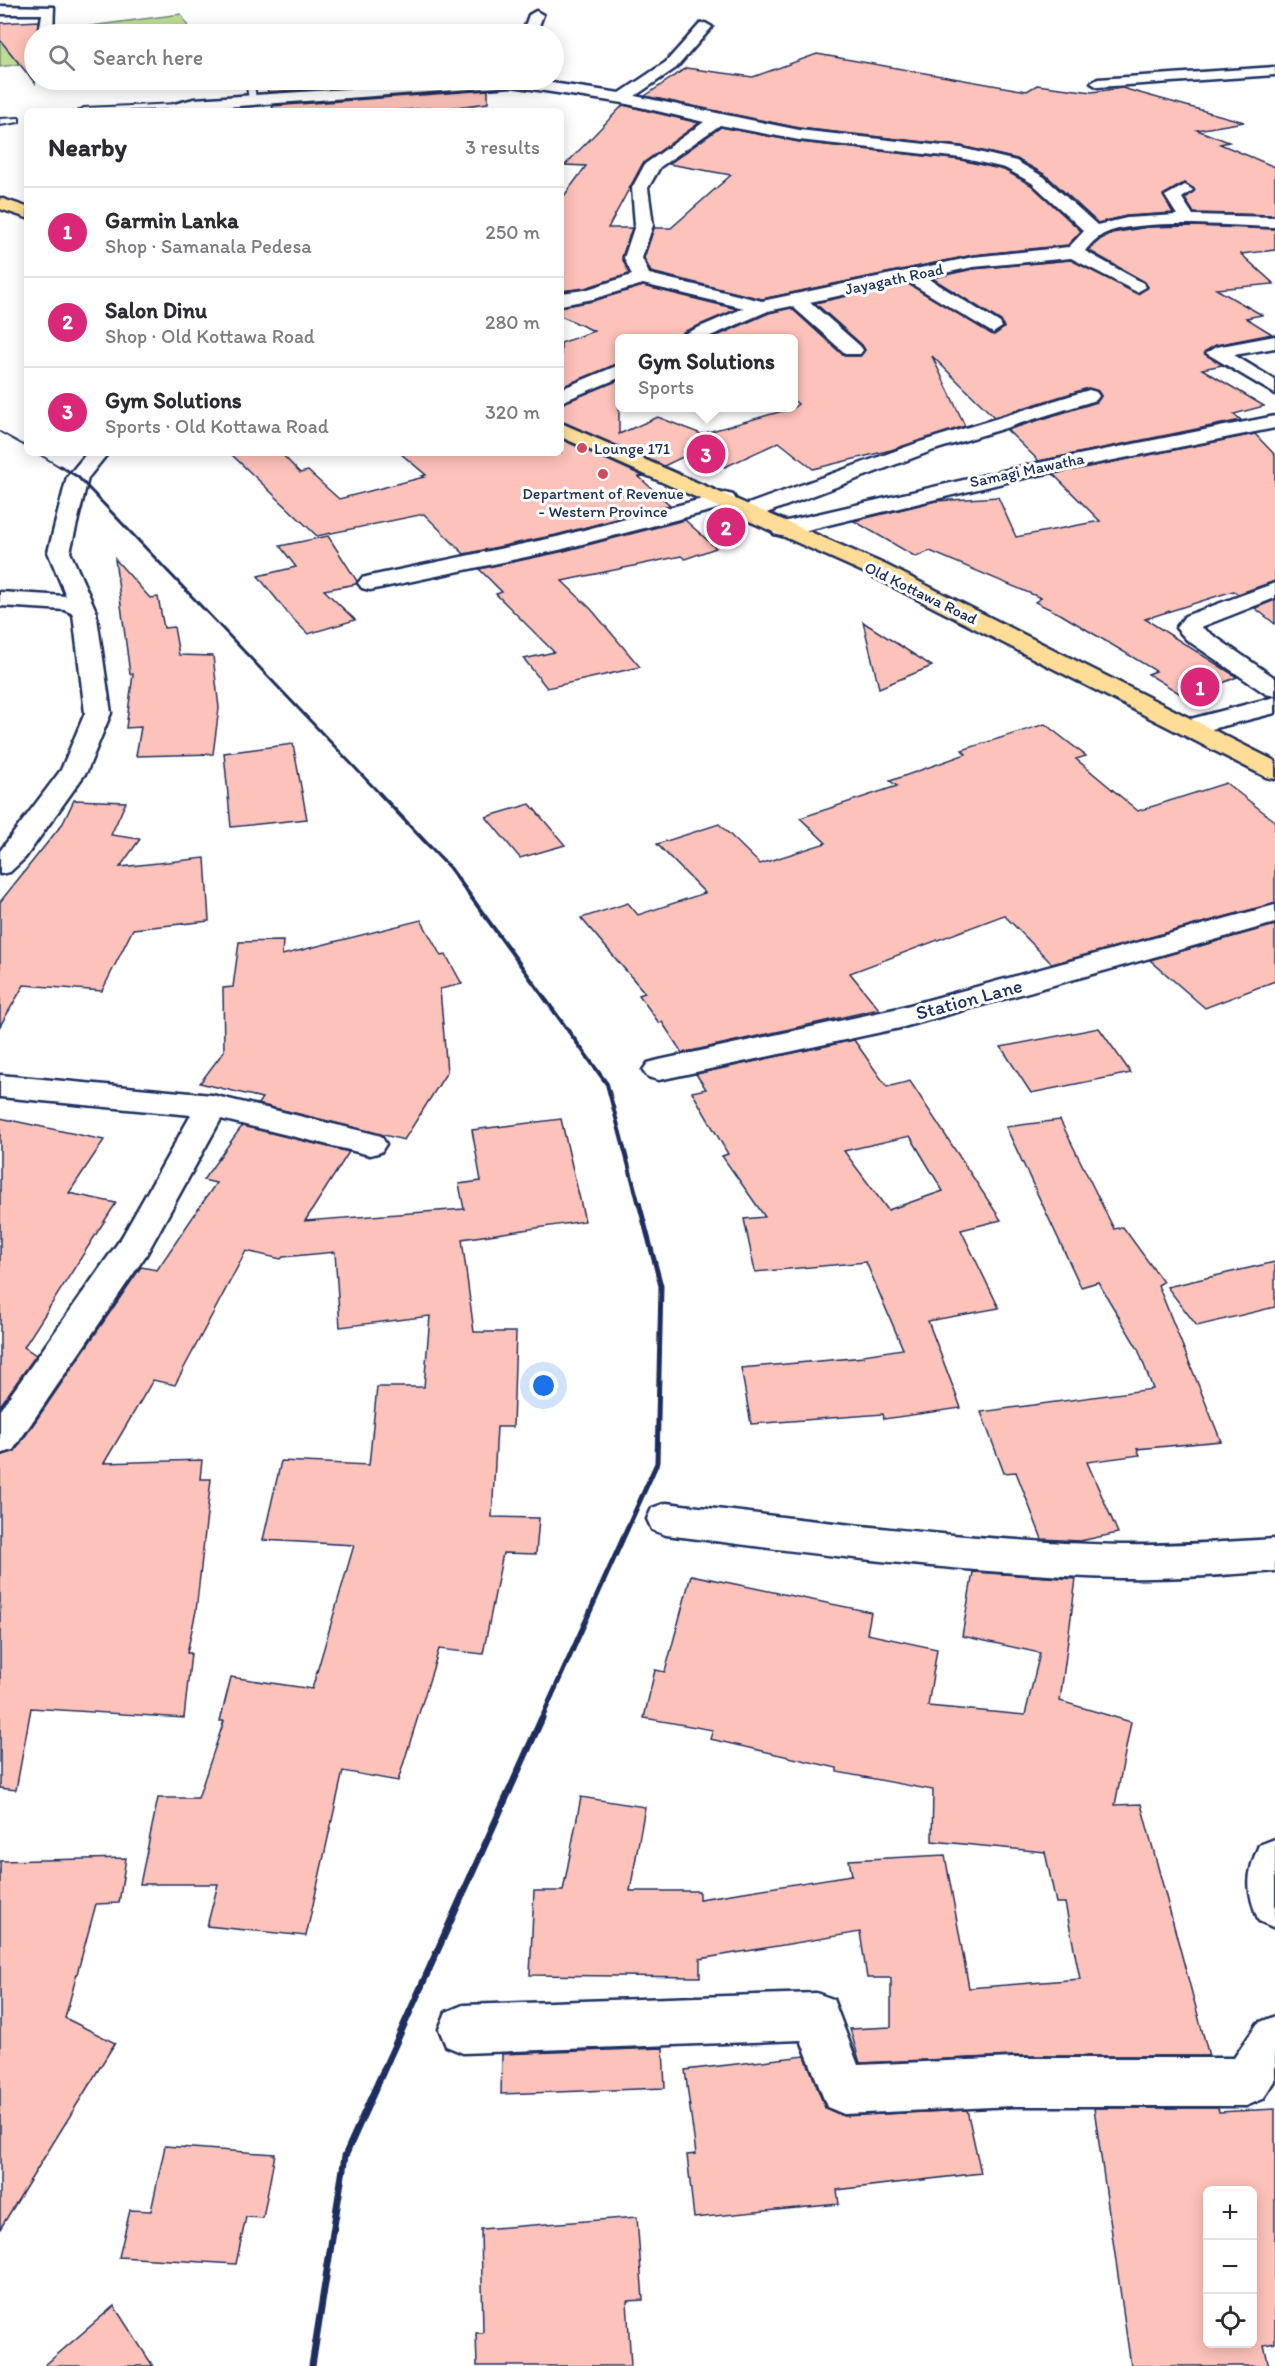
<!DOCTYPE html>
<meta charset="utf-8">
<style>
body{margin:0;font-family:Itim,sans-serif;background:#f7f7f7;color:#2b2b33}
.controls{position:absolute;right:18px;bottom:18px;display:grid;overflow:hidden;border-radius:9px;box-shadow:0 3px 15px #0003}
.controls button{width:54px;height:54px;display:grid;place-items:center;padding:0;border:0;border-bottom:2px solid #e1e1e2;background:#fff;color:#2b2b33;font:30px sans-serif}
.you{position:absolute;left:544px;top:1386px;width:21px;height:21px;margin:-15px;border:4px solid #fff;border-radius:50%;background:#1a73e8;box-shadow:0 0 0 9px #1a73e833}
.badge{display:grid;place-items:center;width:39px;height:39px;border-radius:50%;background:#db2777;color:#fff;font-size:20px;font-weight:700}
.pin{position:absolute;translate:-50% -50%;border:3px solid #fff;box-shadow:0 2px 6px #0006}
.popup{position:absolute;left:615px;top:334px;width:183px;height:78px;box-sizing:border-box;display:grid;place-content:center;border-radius:9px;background:#fff;filter:drop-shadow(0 2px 4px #0005);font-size:20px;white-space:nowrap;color:#7c7c81}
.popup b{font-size:22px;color:#2b2b33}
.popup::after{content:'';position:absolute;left:50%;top:100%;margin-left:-12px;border:12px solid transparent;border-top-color:#fff}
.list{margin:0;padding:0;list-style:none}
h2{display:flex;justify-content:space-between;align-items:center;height:78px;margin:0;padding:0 24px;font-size:26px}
h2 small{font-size:20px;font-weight:400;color:#7c7c81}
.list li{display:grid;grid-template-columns:39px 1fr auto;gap:18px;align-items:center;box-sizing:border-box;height:90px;padding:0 24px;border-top:2px solid #e1e1e2}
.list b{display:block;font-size:22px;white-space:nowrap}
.list p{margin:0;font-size:20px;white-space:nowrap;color:#7c7c81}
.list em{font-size:20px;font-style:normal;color:#7c7c81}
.icon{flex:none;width:33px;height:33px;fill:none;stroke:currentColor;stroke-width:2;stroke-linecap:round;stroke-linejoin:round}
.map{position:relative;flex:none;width:1275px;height:2366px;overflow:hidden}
.search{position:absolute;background:#fff;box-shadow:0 3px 15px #0003;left:24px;top:24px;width:540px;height:66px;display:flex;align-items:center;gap:15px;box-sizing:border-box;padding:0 21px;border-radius:33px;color:#7c7c81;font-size:22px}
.panel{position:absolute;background:#fff;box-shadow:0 3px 15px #0003;left:24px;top:108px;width:540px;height:348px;border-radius:9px}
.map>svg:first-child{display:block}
.green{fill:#bfdd95;stroke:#6d867a;stroke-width:1.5}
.building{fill:#fdc2b9;stroke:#1b2f5e;stroke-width:1.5;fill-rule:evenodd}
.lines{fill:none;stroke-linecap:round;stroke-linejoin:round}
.lane-casing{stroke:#1b2f5e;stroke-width:4}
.street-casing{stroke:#1b2f5e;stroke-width:5}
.primary-casing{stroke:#1b2f5e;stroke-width:5}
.lane{fill:#fff;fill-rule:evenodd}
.street{fill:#fff;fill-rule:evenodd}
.primary{fill:#ffdd96;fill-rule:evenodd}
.rail-far4{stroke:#1b2f5e;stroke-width:2}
.rail-far3{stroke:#1b2f5e;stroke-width:3}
.rail-far2{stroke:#1b2f5e;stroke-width:4}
.rail-far1{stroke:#1b2f5e;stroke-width:5}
.rail{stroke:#1b2f5e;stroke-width:7}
.poi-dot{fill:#d1495b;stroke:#fff;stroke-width:2}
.labels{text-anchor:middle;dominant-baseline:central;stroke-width:6;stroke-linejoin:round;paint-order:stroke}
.far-street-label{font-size:16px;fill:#1b2f5e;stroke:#fff}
.far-poi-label{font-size:16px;fill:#1b2f5e;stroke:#fff;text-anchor:start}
.street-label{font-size:20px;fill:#1b2f5e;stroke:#fff}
</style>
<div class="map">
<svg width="1275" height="2366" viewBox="0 0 1275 2366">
<rect width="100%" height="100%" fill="#fff"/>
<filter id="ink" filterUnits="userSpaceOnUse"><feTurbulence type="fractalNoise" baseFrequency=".0167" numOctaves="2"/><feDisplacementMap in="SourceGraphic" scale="12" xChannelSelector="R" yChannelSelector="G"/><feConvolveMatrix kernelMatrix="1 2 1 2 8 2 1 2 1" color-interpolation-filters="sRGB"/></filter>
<g filter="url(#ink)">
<path class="green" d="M181,14l11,20h-158v28l-34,5v-29z"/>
<g class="building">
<path d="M38,21l-1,13h-3l1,49 -35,-43v-17z"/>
<path d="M817,54l210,37 10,-6 55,7 30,-4 122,34 -47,8 32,12 -9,2 55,23v48l-81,-2 -9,-14 10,-9 -11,-7 -21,12 10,18 -47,3 -28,7 -52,-48 -29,-16 -56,-13 -162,-18 -154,-32 41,-28 67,9z"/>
<path d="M265,80h192l-189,12z"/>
<path d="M488,90v13l-55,7 -1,-2 -41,3h-117l-2,-5z"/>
<path d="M623,105l76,18 -56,40 -35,65h24l-10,29 7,17 -44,14 -24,3v-91l25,-34 -21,-1z"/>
<path d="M721,127l78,15 162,18 43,10 27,15 50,46 -13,14 -95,10 -211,44 -111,-27 -7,-14 10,-30h17l60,-53 -62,-11z"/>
<path d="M1191,226l84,3v21l-34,4 33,30 -58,5 46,26 -16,3 26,16 -56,11 -12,7 18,13 -20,4 62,37 -30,8 7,6 -202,41 -32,-31 90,-28 4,-6 -3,-5 -10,-3 -94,29 -62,-61 33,70 -74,24 -78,19 -34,-27 -54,25 -32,-15 -29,14 -103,-45v-17l58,-24v54l39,-17 43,17 92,-26 5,-4 -5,-4v-61h-83l59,-26 22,-5 53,48h16l5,-6 -3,-5 -47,-42 92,-20 87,52 10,-7 -3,-7 -69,-43 41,-9 98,-9 67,34 10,-7 -3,-5 -57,-32 13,-11 11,-6 36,-6z"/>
<path d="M643,286l94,23 -54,23 -3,7h-61v24l-58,24v-44l33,-12 -33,-15v-9l32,-6z"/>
<path d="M1255,434l20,21v126l-37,13 -5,-3 -88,28 92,58 -50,21 -39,-24 8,-3 -94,-56 -27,-13 6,-4 -111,-47 -14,6 -62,-36 82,-20 62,-4 18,40 84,-16 -47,-47z"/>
<path d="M561,439l82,37 -4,1 31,28 -114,30 -92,19 -40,-40 -107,22 -87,-83h51l19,20 8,-2 31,28 85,-22 -2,-1 4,-1 -26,-22h161z"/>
<path d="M685,520l31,28 -31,11 -4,-3 -119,25 29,28 49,58 -93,21 -23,-29 30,-7 -58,-58 6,-2 -23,-23 81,-17z"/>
<path d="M328,536l29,45 -1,3 -32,6 31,30 -47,14 -18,-18 -32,-40 38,-9 -16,-21z"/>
<path d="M115,559l35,39 8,-1 6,31 10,-1 5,28 34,1 6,52 -6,46 -77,2 5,-29 -15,1 7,-54h-3z"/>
<path d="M1275,600v24l-20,-16z"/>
<path d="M863,622l69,44 -53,22z"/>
<path d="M1045,724l41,32 -10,3 62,52 88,-28 49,38v82l-223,61 -48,-49 -154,58 29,36 -197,44 -20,-31 -3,1 -20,-28 6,-2 -64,-75 47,-15 10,12 67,-22 -48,-49 62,-20 41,40 66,-21 -26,-25 97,-32 -7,-5 76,-27 -4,-4z"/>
<path d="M293,744l14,75 -76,8 -7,-74z"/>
<path d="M74,800l52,2 -15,33 29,4 -20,28 85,-9 4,63 -76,8 -31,62 -78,-6 -24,41v-124l63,-79z"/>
<path d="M530,804l35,41 -45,13 -34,-41z"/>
<path d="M421,920l20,36 5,-1 16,29 -22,5 7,83 -43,68 -146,-36 4,-6 -62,-15 24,-32 -1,-63 10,-1 6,-45 44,-1 -1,14z"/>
<path d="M1275,925v56l-70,27 -55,-48z"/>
<path d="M1099,1028l32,45 -100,20 -30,-46z"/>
<path d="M854,1040l33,47 23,-6 91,139 -40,10 38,78 -71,13 33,87 -77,11 -1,-5 -132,10 -10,-56 123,-11 -1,-2 40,-6 -37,-87 -111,10 -11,-53 21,-2 -43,-61 6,-2 -36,-62 14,-3 -10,-15zM910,1136l33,55 -55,19 -44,-59z"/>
<path d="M0,1118l104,22 -35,53 47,10 -92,144 12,8 -36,51z"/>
<path d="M561,1119l24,102 -123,18 12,93h42l-3,95h-16l-5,90 47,1 -3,36 -33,-1 -20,101 -44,-5 -41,132 -55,-10 -37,165 -99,-10 11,-42h-78l18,-86h40l26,-77h-4l11,-44 81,12 42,-144 -91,-5 18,-79 88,4 8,-78h47l6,-71 -90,11 -5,-75 -52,5 -2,2 -35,-8 -71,134 -22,-5 -49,83 98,-3 -2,19h11l-15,132 -9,42h4l-7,65 -153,-10 -15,82 -16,-2v-332l15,-5 126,-184 16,3 59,-87 -13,-3 39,-54 107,26 -44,69 159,-12 -5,-25 22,-3 -9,-51z"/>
<path d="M1060,1120l54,109 9,-2 40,55 -5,3 63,156 -84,8 3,6 -53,7 31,71 -38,8 -38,-2 -26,-67 -12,1 -23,-61 172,-23 -15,-40 -40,-67 -17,5 -75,-160z"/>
<path d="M1275,1262v45l-78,19 -30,-39z"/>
<path d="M973,1572l103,7 -16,122 71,21 -16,83 26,-1 68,252h-196l-153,7 -10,-34 41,-2v-49h-24l-7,-46 -160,27v18l-170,-2 4,-84h29l18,-94 64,10 -15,84h69v8l153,-24 -3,-15 96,-5 24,133 111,-9 -15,-76h-9l-11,-51 -113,-11 1,-51 -96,-18v-4l-127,-29 3,-9 -69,-12 11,-48 10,2 26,-97 180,37 -4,22 70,15 -9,57 97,9 15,-62 -78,-17z"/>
<path d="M126,1858l-7,45 -23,1 -31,114 50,25 -115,186v-368z"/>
<path d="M663,2048l2,40 -164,6 1,-40z"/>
<path d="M805,2056l20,52 18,8 124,-6 14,63 -144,17 2,14 -145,14 -7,-63 9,-1 -11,-84z"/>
<path d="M1094,2108h124l1,4 56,-3v234l-11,2 5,21h-138zM1208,2190h44v153h-44z"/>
<path d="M165,2146l110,8 -12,64 -17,-1 -10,47 -117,-7 11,-47 21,1z"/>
<path d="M637,2217l6,83 -16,1 4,65h-154l-1,-33h7l-2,-104z"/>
<path d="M114,2306l39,60h-109z"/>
</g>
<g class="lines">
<g class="lane-casing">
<g id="lane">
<path d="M246,80h8l2,22 -7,-2z"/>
<path d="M179,104l4,3 -1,2 -103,2 5,-3z"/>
<path d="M19,118v4l-19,3v-6z"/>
</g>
</g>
<g class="street-casing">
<g id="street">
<path d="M0,6l54,1 -1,27h-14l3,-20h-42z"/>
<path d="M536,11l7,4 -7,19h-14l7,-19z"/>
<path d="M705,23l7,4 -36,41 -41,28 164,34 162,18 55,13 28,16 53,48 30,-7 50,-3 -12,-19 20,-11 8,5 -11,8 11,17 82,2v10c-45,-1 -123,-8 -164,4 -12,4 -19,11 -26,20l58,32 3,4 -9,5 -66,-34 -98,9 -47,10 74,46 2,4 -9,6 -86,-52 -97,21 50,44 3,4 -3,4h-14l-54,-48 -24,5 -62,27h-24l2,-4 60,-26 -101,-24 -50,15 -32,6v-12l24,-3 47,-15 -8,-17 11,-33 -3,-37 13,-24 59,-42 -81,-19 -111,-17 -343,25 5,-7 20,-5 290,-19h47l89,13 46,-31 34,-38zM720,125l79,15 162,18 44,10 27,15 52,48 -15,16 -96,10 -211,44 -113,-27 -7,-16 11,-33 -5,-37 12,-21z"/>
<path d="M1275,67v8l-177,12 -7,-4 7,-4z"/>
<path d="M1275,336v12l-41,7 41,25v14l-69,-41 10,-6z"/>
<path d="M619,365v13l-58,24v-13z"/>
<path d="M1089,390l7,2 3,4 -3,4 -162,50 -178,67h-16l-3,-5 3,-5 180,-65z"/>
<path d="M1275,416v12l-247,49 -246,59 -8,-2 -3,-5 3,-5 254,-59z"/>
<path d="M87,453h21l-20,25 -18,74 26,59 15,102 -24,58 -62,87 -15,14 -10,2v-23l61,-81 24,-57 -12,-99 -8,-4 -65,-4v-14l66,4 -18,-44 19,-75z"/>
<path d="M725,493l8,2 3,5 -3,5 -174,45 -189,40 -8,-2 -4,-5 4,-5 8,-2 187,-39z"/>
<path d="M1275,583v15l-74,29 74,51v18l-9,-2 -79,-54 -11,-12 9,-12z"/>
<path d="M1275,697v16l-87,22 -9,-3 -4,-5 4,-5z"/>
<path d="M1275,905v18l-375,105 -241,52 -11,-3 -5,-7 5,-7 11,-3 240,-52z"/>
<path d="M0,1075l212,20 158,38 11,3 5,8 -5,8 -11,3 -149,-36 -75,136 -133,195 -13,4v-44l122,-173 69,-122 -191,-18z"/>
<path d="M666,1503c151,18 302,38 454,42 52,1 103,-3 155,-6v32c-52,4 -103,8 -155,7 -152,-4 -303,-24 -454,-43l-14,-5 -5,-11 5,-11z"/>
<path d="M1275,1839v89l-16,-7c-13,-30 -13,-46 0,-76z"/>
<path d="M816,1993l17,6 25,66 155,-7h221l24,-35 17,-7v65l-12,18 -17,7h-233l-169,8 -17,-7 -26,-67 -338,13 -17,-7 -7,-17 7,-17 17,-7z"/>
</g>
</g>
<g class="primary-casing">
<g id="primary">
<path d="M0,198l27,9v11l-27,-9z"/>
<path d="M561,423l325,142 389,196v18l-9,-2 -396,-202 -309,-138z"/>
</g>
</g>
<use href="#lane" class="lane"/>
<use href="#street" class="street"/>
<use href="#primary" class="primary"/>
<g class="rail-far4">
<path d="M0,432l27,15"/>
<path d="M37,453l25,15"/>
</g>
<path class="rail-far3" d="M60,466l18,11 302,317"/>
<path class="rail-far2" d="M379,793l71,75 157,216 32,121"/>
<path class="rail-far1" d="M541,1720l116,-257 4,-177 -22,-83"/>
<path class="rail" d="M312,2366l33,-210 197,-438"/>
</g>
</g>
<g class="poi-dot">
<circle cx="582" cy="448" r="6"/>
<circle cx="603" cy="474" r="6"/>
</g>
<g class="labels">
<g class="far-street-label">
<text transform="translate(894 279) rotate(-12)">Jayagath Road</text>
<text transform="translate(1027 470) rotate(-12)">Samagi Mawatha</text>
<text transform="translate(921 593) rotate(26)">Old Kottawa Road</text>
</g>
<g class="far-poi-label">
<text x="594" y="448">Lounge 171</text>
<text x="603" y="493" text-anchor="middle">Department of Revenue<tspan x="603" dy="18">- Western Province</tspan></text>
</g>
<g class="street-label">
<text transform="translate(969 999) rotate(-15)">Station Lane</text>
</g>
</g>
</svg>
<div class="controls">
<button>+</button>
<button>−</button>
<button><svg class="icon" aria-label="locate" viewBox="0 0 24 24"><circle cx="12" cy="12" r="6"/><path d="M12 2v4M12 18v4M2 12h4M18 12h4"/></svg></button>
</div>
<div class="you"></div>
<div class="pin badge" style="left:1200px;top:687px">1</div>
<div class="pin badge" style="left:726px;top:527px">2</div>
<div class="pin badge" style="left:706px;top:454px">3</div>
<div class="popup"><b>Gym Solutions</b>Sports</div>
<div class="search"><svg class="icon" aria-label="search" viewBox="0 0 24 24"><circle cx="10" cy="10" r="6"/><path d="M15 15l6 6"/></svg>Search here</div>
<section class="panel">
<h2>Nearby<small>3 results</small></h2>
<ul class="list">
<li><span class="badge">1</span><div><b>Garmin Lanka</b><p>Shop · Samanala Pedesa</p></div><em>250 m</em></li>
<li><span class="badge">2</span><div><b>Salon Dinu</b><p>Shop · Old Kottawa Road</p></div><em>280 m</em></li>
<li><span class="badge">3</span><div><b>Gym Solutions</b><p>Sports · Old Kottawa Road</p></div><em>320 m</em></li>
</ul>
</section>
</div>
